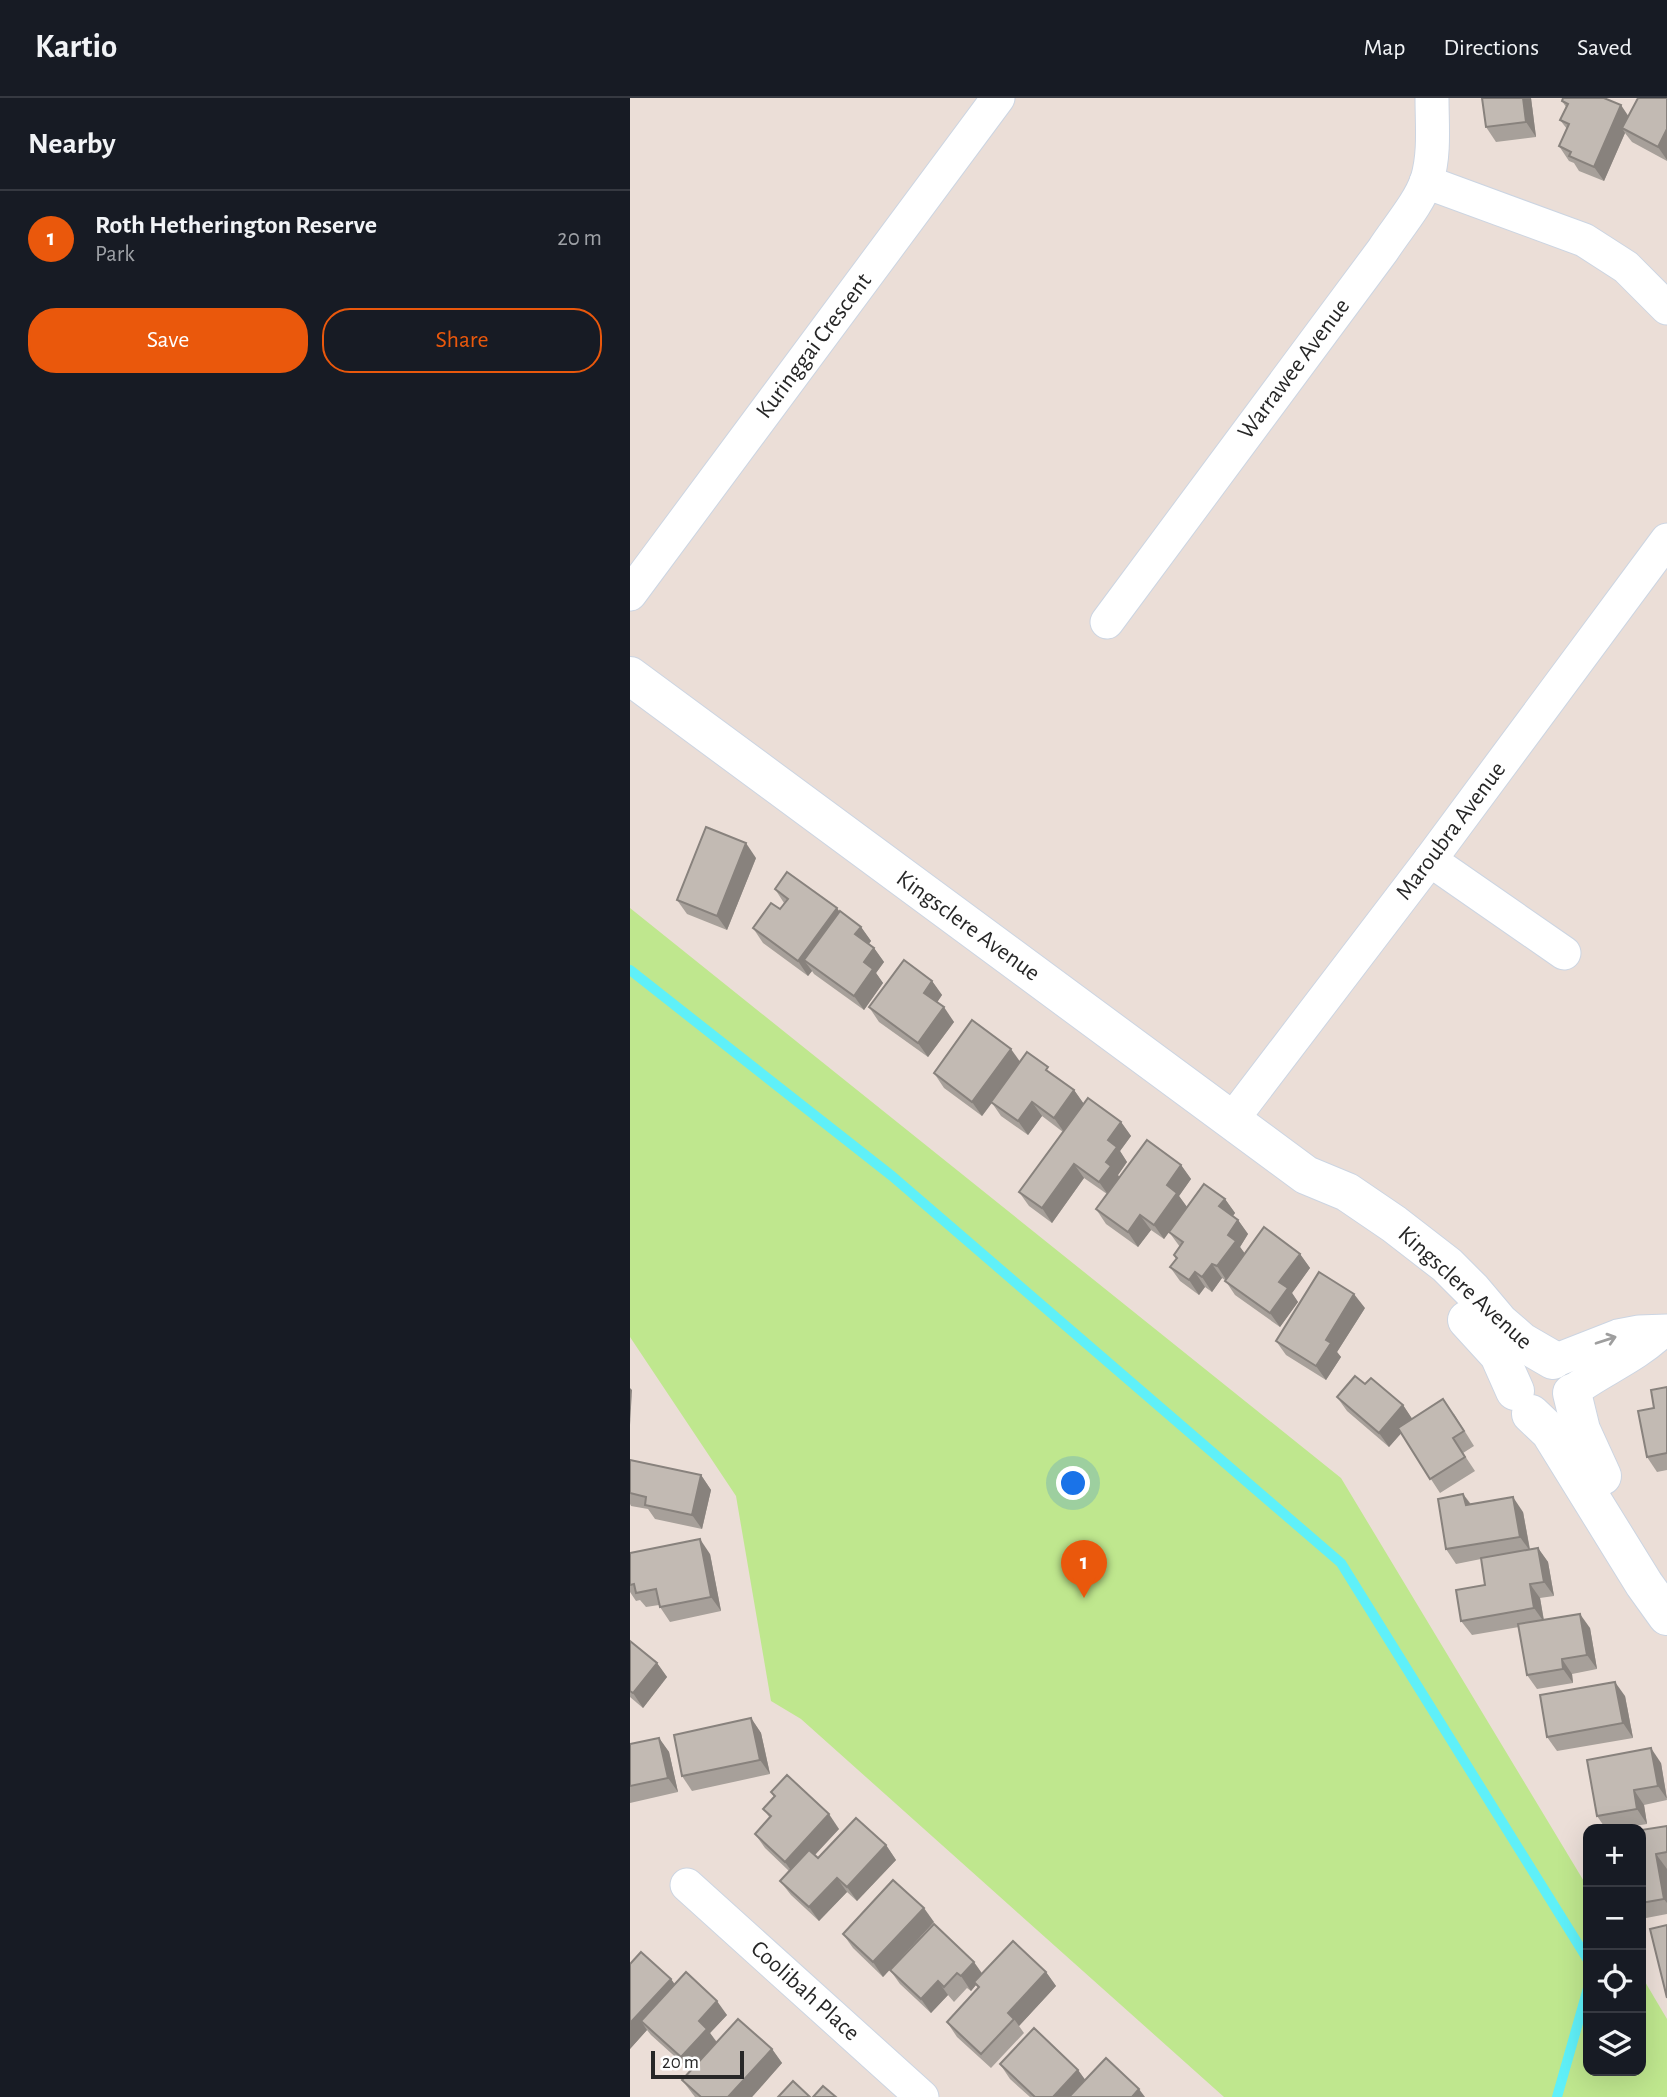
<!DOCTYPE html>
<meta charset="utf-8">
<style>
body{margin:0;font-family:"Alegreya Sans",sans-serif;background:#20242c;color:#f1f3f6}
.controls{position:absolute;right:21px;bottom:21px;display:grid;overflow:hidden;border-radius:14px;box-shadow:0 7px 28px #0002}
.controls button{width:63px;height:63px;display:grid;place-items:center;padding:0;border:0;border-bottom:2px solid #363941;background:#171b24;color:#f1f3f6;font:35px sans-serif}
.scale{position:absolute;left:21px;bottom:18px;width:93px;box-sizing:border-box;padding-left:7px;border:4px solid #272727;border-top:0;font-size:19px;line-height:24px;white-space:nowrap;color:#272727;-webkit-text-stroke:5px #fff;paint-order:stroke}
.you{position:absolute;left:444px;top:1386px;width:24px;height:24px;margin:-18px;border:5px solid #fff;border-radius:50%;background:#1a73e8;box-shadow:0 0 0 10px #1a73e833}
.badge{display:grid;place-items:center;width:46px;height:46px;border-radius:50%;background:#ea580c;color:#fff;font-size:23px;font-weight:700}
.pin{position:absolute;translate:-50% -58px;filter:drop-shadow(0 2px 4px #0008)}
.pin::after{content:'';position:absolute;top:37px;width:24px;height:21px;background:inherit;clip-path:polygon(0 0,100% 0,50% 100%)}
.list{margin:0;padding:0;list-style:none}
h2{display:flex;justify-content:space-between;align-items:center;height:91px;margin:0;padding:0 28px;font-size:30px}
h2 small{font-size:23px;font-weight:400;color:#9ea1a6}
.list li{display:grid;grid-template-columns:46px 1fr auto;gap:21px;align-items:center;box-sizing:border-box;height:98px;padding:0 28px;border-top:2px solid #363941}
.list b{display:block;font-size:26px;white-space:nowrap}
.list p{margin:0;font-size:23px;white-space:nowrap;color:#9ea1a6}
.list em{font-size:23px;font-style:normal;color:#9ea1a6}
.actions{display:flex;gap:14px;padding:21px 28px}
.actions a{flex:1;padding:16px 0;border:2px solid #ea580c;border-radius:28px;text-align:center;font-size:24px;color:#ea580c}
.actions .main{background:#ea580c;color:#fff}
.icon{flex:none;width:38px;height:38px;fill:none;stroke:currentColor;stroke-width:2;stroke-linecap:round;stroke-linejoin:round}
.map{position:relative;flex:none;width:1037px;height:1999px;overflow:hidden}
header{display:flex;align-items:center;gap:42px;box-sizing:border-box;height:98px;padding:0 35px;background:#171b24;border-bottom:2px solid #363941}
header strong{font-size:33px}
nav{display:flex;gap:38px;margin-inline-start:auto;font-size:24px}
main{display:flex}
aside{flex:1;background:#171b24}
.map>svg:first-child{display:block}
.green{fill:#bfe78e}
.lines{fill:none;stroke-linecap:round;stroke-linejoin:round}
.stream{stroke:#5ff0f8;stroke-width:10}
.street-casing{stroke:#ccd5e2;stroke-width:35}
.secondary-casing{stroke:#ccd5e2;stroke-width:40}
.street{stroke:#fff;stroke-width:33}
.secondary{stroke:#fff;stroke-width:38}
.wall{fill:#a7a09a}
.shaded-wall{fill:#88827d}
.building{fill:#c2bab3;stroke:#88827d;stroke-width:2}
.oneway{stroke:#9e9e9e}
.labels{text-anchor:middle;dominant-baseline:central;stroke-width:5;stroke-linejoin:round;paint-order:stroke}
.street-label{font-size:24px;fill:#272727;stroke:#fff}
</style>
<header>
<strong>Kartio</strong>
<nav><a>Map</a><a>Directions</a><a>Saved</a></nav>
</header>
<main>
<aside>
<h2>Nearby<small></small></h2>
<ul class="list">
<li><span class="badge">1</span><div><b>Roth Hetherington Reserve</b><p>Park</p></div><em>20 m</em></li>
</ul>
<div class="actions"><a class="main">Save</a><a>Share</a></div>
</aside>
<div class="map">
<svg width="1037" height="1999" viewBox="0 0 1037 1999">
<rect width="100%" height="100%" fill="#ebded7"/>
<path class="green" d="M0,810l711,570 247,410v183h53v-96l26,44v78h-443l-423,-378 -30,-18 -35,-205 -106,-159z"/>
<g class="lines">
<g class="stream">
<path d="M0,872l262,206 449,387 247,397"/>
<path d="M927,1999l31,-109"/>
</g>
<g class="street-casing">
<g id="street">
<path d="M796,84l158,58 42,27 41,41"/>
<path d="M0,496l368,-496"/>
<path d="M477,524l276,-372c14,-22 35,-45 44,-70 8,-26 5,-55 5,-82"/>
<path d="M800,762l134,93"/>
<path d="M601,1023l199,-261 237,-320"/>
<path d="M924,1263l64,-25 21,-4 28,-1"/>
<path d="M943,1293c28,-21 62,-34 88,-59"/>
<path d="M57,1787l235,212"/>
</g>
</g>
<g class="secondary-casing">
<g id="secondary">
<path d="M0,578l676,499 41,17 47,32 53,41 25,25 27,32 23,20 31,18"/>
<path d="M837,1222l32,35 16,36"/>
<path d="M942,1295l9,37 21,46"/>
<path d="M901,1316l19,18 94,152 23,32"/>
</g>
</g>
<use href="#street" class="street"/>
<use href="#secondary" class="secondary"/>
</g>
<g class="wall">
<path d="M901,0l5,39 -40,5 -10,-15z"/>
<path d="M1037,0v63l-35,-19 -7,-9 -21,48 -25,-10 -5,-8 -5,-2 -10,-15 8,-17 -7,-9 6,-13 -4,-6 66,15z"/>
<path d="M126,760l-29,72 -40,-16 -10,-14z"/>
<path d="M145,791l64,23 22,15 10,14 -2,3 5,4 10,14 -8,11 7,10 -19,27 -50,-36 -2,-3 -4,5 -45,-33 -10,-15 27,-19 4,-6z"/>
<path d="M302,883l10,14 -5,7 17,20 -26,35 -49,-35 -10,-15z"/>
<path d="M390,964l33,13 21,15 9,13 38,19 10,14 -11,15 7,11 -9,13 1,2 62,-12 10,14 -12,17 8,11 -23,32 -13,-9 -13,17 -32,-23 -10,-15 11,-15 -23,-16 -32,45 -23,-17 -10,-14 44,-60 -21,-16 -14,19 -27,-19 -9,-13 -10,13 -38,-28 -10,-15z"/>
<path d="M595,1101l10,14 -2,3 5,4 10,14 -8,13 5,7h55l10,14 -18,25 6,9 -18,25 -45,-32 -10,-15 -3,-2 -10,14 -7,-5 -6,8 -19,-14 -10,-14 6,-8 -2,-4 6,-8 -11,-15z"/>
<path d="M735,1210l-28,44 4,5 -15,23 -40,-25 -10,-14z"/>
<path d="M735,1286l38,21 9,14 42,-5 20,32 -11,7 12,18 -35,22 -39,-60 -12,14 -42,-36 -10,-14z"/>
<path d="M1037,1289v83l-10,2 -10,-15 7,-49z"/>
<path d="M0,1362l71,15 10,15 -9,39 -47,-10 -7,-10 -17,-3 -1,-2z"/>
<path d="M833,1396l8,10 52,8 7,37 8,-1 10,14 6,34 -14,2 4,22 46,8 7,41 -25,5 1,9 -36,6 -10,-14 -8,-48 -47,8 -11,-14 24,-36 -4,-26 -25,5 -10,-15z"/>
<path d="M0,1455l80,1 11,57 -51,11 -10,-15 -1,-2 -13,2 -6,-7 -4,1 -6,-9z"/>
<path d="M0,1543l27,22 10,14 -24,31 -13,-11z"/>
<path d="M995,1598l8,42 -76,13 -10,-14z"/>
<path d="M121,1620l10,15 9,41 -78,17 -10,-15z"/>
<path d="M29,1640l10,14 9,40 -48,11v-59z"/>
<path d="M1031,1665l6,37 -23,5 3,19 -31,5h-10l-9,-13z"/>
<path d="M141,1694l68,37 -24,26 3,3 68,-13 10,15 -39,41 -10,-9 -28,29 -28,-26 -11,-14 9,-10 -24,-23 -10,-14 15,-16 -7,-9 11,-12z"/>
<path d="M1037,1728v88l-26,5v-89z"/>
<path d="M304,1824l-51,55 -30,-29 -10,-14z"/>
<path d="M0,1866l41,15 4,6 52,30 -17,18 7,9 55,7 10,14 -30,34h-57l-13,-17 9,-9 -40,-36 -4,-5 -17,19z"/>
<path d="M260,1872l92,4 64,-2 10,14 -37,40 5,7 -33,35 -34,-31 -10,-15 31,-34 -2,-3 -5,6 -4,-3 -13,14 -6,-7 -17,18 -31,-29z"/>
<path d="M370,1966l78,6 7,10 60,17h-115l-20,-18z"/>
</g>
<g class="shaded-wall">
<path d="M893,0h8l5,39 -10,-15z"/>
<path d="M991,7l10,15 -9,8 3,5 -21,48 -10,-14z"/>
<path d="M1037,31v31l-9,-13z"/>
<path d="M116,745l10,15 -29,72 -10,-14z"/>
<path d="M207,810l10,14 -43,38 8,11 -4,5 -10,-15z"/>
<path d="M231,829l10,14 -6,7 -10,-14z"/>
<path d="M244,850l10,14 -8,11 7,10 -19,27 -10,-14 10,-34z"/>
<path d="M302,883l10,14 -8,12 -10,-14z"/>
<path d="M314,909l10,15 -26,35 -10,-14z"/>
<path d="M381,951l10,14 -39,53 -10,-14z"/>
<path d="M444,992l10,14 -20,28 -10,-14z"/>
<path d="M402,1004l10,14 -14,19 -10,-14z"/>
<path d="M491,1024l10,14 -11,15 7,11 -9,13 3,5 -12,16 -10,-14 7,-20 2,-22z"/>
<path d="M444,1066l10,14 -32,45 -10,-15z"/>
<path d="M551,1067l10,14 -12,17 8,11 -23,32 -10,-14 13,-40z"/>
<path d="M595,1101l10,14 -6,8 -10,-15z"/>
<path d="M510,1117l11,15 -13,17 -10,-15z"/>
<path d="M608,1122l10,14 -8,13 6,8 -19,26 -10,-15 11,-31z"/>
<path d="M670,1156l10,14 -18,25 6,9 -18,25 -10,-14 9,-31z"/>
<path d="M582,1166l10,14 -10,14 -10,-15z"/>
<path d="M565,1174l10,15 -6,8 -10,-15z"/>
<path d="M724,1196l11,14 -28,44 4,5 -15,23 -10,-14 10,-26z"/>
<path d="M0,1290l2,2 -2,35z"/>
<path d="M773,1307l10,15 -24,27 -10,-14z"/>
<path d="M71,1377l10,15 -9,39 -10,-14z"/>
<path d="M833,1396l10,14 -7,-3z"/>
<path d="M883,1399l10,15 7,39 -10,-14z"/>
<path d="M70,1441l10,15 11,57 -10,-14z"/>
<path d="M908,1450l10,14 6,34 -10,-14z"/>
<path d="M900,1486l10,14 4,24 -10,-14z"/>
<path d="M950,1516l10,14 7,41 -10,-14z"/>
<path d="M932,1561l10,15 1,9 -10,-14z"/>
<path d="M27,1565l10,14 -24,31 -10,-15z"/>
<path d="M985,1584l10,14 8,42 -10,-15z"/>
<path d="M121,1620l10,15 9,41 -10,-14z"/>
<path d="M29,1640l10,14 9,40 -10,-14z"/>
<path d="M1021,1650l10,15 6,36 -9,-13z"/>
<path d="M1004,1692l10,15 3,19 -10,-15z"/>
<path d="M199,1716l10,15 -44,47 -10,-14z"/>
<path d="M256,1747l10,15 -39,41 -10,-14z"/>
<path d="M1026,1756l11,15v34l-3,-4z"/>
<path d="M207,1780l10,14 -28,29 -10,-14z"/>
<path d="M294,1810l10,14 -51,55 -10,-15z"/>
<path d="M344,1864l10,14 -10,6 2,3 -5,6 -10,-15z"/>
<path d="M416,1874l10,14 -37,40 -5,-7 -6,-6z"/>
<path d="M41,1881l10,14 -40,28 6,9 -17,19v-26z"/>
<path d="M308,1883l10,14 -17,18 -10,-14z"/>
<path d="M87,1903l10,14 -17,18 7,10 -26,29 -10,-15 18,-36z"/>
<path d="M142,1951l10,14 -30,34h-24z"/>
<path d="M448,1972l11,15 -12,12h-24z"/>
<path d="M509,1991l6,8h-13z"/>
</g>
<g class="building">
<path d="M852,0h41l3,24 -40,5z"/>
<path d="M933,0h41l17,7 -27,62 -25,-11 2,-4 -12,-6 10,-22 -9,-4 8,-16 -6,-3z"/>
<path d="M1008,0h29v31l-9,18 -36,-19z"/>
<path d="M76,729l40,16 -29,73 -40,-16z"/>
<path d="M157,774l50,36 -39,53 -45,-33 18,-25 9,6 8,-10 -13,-10z"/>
<path d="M210,813l21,16 -6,7 19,14 -10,14 9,7 -19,27 -50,-36z"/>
<path d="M274,862l28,21 -8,12 20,14 -26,36 -49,-36z"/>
<path d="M342,922l39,29 -39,53 -38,-29z"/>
<path d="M397,954l21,15 -2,3 28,20 -20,28 -22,-16 -14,19 -27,-19z"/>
<path d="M458,1000l33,24 -13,18 9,7 -11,15 5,4 -12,16 -25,-18 -32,44 -23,-16z"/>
<path d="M517,1042l34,25 -14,20 10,8 -23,32 -14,-10 -12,17 -32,-23z"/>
<path d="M574,1086l21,15 -6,7 19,14 -10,15 8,6 -19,25 -5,-2 -10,13 -7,-5 -6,8 -19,-13 7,-9 -3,-3 9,-13 -14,-10z"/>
<path d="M634,1129l36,27 -21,28 9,6 -18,25 -45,-32z"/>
<path d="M689,1174l35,22 -28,46 5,3 -15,23 -40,-25z"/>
<path d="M725,1278l10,8 6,-6 32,27 -24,28 -42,-36z"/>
<path d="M1037,1289v66l-20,4 -9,-46 16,-3 -3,-18z"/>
<path d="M813,1301l21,32 -11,7 12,19 -35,22 -32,-51z"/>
<path d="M0,1362l71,15 -9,40 -47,-10 1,-8 -16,-4z"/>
<path d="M833,1396l3,11 47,-8 7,40 -74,12 -8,-50z"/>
<path d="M70,1441l11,58 -51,10 -4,-18 -20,4 -2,-9 -4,1v-32z"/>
<path d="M908,1450l6,34 -14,2 4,24 -73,13 -5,-31 29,-5 -4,-27z"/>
<path d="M950,1516l7,41 -25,4 1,10 -36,6 -9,-51z"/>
<path d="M0,1543l27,22 -24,30 -3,-2z"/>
<path d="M985,1584l8,41 -76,14 -7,-42z"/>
<path d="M121,1620l9,42 -78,16 -8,-41z"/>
<path d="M29,1640l9,40 -38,8v-42z"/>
<path d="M1021,1650l7,38 -24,4 3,19 -40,7 -10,-56z"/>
<path d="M157,1677l42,39 -44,48 -30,-28 16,-18 -8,-7 12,-13 -4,-4z"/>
<path d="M226,1720l30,27 -39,42 -10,-9 -28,29 -29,-26 29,-31 9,8z"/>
<path d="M1037,1728v26l-11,2 8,45 -23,4v-73z"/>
<path d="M263,1782l31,28 -51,54 -30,-28z"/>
<path d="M304,1826l40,38 -13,14 -4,-3 -13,14 -6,-6 -17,18 -31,-29z"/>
<path d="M1037,1827v73l-17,-69z"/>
<path d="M383,1843l33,31 -38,41 6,6 -33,35 -34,-32 32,-35 -5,-5z"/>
<path d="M11,1854l30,27 -41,44v-59z"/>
<path d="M56,1874l31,29 -18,20 8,8 -26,28 -40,-36z"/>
<path d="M108,1921l34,30 -44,48h-27l-19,-17z"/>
<path d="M404,1930l44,42 -25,27h-18l-35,-33z"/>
<path d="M476,1960l33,31 -7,8h-63z"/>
<path d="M163,1983l17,16h-32z"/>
<path d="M193,1988l13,11h-23z"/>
</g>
<defs><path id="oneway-shaft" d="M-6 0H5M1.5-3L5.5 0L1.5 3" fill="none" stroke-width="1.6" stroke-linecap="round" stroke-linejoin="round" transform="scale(1.75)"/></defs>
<use class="oneway" href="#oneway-shaft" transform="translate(976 1242) rotate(-18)"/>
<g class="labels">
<g class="street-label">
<text transform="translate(184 248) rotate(-53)">Kuringgai Crescent</text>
<text transform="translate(664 271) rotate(-53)">Warrawee Avenue</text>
<text transform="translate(821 733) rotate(-53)">Maroubra Avenue</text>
<text transform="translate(338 828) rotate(36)">Kingsclere Avenue</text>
<text transform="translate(835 1190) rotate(42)">Kingsclere Avenue</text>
<text transform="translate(175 1893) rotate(42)">Coolibah Place</text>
</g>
</g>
</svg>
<div class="controls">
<button>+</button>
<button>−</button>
<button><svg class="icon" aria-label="locate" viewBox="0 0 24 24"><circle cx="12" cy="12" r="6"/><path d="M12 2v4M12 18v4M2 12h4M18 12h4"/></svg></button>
<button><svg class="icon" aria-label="layers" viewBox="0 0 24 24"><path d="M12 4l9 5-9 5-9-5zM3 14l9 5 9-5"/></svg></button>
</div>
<div class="scale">20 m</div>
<div class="you"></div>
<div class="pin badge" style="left:454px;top:1500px">1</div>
</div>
</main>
